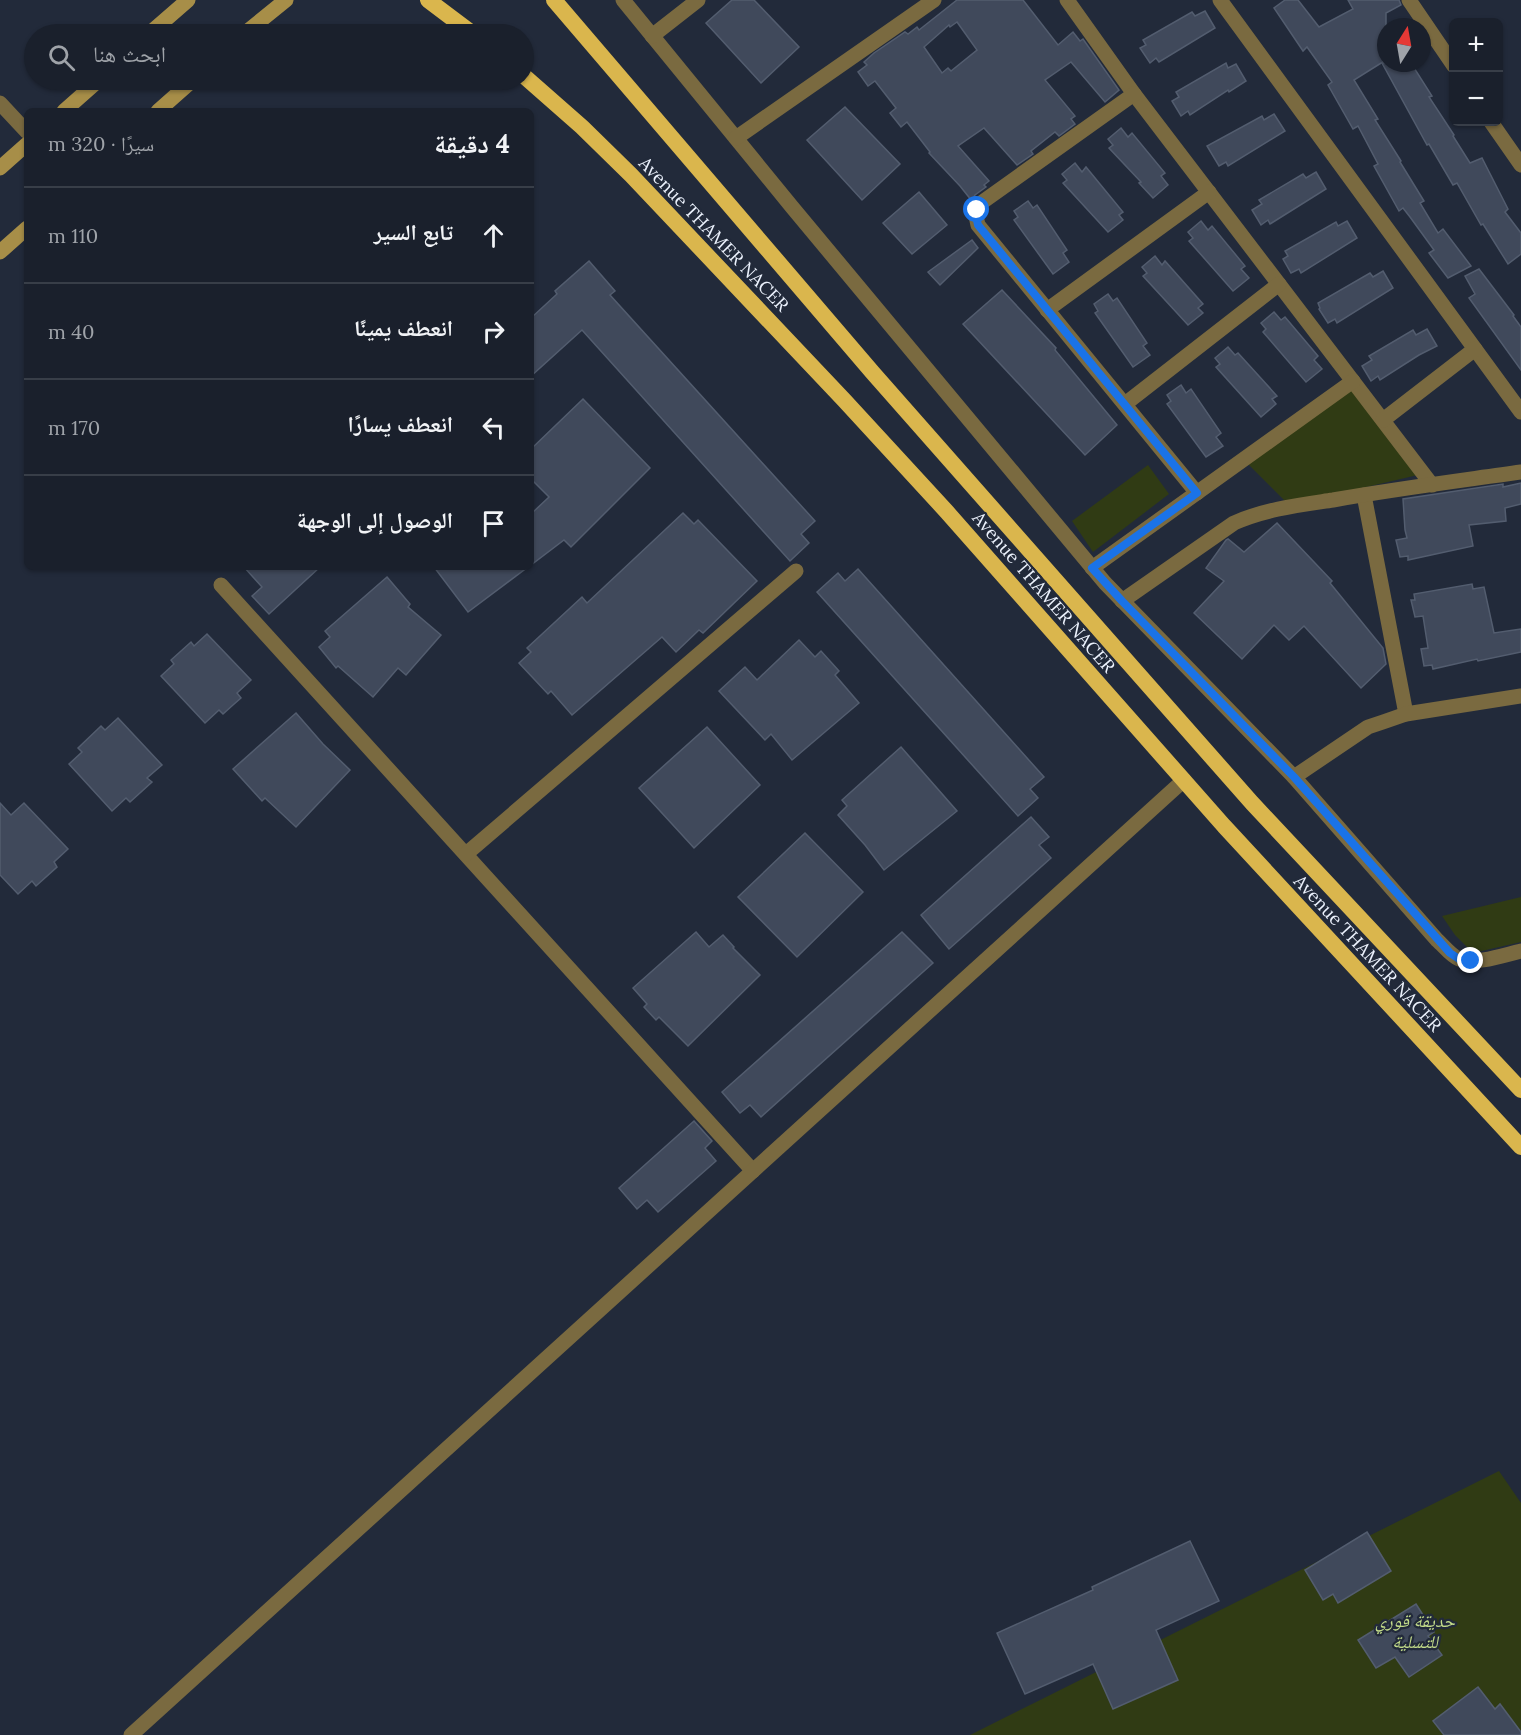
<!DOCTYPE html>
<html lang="ar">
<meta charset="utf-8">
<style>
body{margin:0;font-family:Lora,"Noto Naskh Arabic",serif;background:#232834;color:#f1f3f6;direction:rtl}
.controls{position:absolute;right:18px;top:18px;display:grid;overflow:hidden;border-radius:9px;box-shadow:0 2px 4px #0004}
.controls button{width:54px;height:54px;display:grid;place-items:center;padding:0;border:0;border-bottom:2px solid #383e48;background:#1a202c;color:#f1f3f6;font:30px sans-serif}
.compass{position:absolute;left:1377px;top:18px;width:54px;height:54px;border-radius:50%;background:#1a202c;box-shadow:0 2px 4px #0004;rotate:11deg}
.stop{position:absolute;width:18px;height:18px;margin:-14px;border:4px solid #1a73e8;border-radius:50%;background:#fff}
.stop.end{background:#1a73e8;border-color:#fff;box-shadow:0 2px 6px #0008}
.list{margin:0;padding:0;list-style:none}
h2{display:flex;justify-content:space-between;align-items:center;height:78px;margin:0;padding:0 24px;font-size:26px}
h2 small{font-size:20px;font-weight:400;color:#9fa3a9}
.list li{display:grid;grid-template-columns:39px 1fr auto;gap:18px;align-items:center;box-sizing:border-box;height:96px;padding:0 24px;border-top:2px solid #383e48}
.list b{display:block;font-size:22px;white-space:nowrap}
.list em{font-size:20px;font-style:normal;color:#9fa3a9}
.icon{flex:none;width:33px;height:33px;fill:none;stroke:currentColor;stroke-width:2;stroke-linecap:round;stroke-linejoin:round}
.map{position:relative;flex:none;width:1521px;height:1735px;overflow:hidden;direction:ltr}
.search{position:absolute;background:#1a202c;box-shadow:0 2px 4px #0004;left:24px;top:24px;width:510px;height:66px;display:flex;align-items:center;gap:15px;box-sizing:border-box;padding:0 21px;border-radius:33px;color:#9fa3a9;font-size:22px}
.panel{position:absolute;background:#1a202c;box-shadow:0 2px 4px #0004;left:24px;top:108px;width:510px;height:462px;border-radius:9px;direction:rtl}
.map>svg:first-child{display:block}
.green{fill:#303b14}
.building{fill:#40495b;stroke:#535d6f;stroke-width:1.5;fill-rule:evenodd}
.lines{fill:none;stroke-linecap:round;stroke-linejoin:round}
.minor{stroke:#7a6a40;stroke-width:15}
.secondary{stroke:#a78e48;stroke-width:15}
.trunk{stroke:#dab64d;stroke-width:16}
.route{stroke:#1a73e8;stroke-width:8}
.labels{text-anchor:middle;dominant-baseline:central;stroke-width:4.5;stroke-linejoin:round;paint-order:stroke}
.street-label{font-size:18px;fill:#ecf2fd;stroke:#222a3a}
.park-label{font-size:18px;font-style:italic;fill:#c3dc8a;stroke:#222a3a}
</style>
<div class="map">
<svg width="1521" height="1735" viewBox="0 0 1521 1735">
<rect width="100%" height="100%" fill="#222a3a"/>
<g class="green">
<path d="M1351,388l67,87 -129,30 -45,-45z"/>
<path d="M1148,465l21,29 -76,58 -21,-31z"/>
<path d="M1521,897v45l-48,11 -18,-18 -13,-19z"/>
<path d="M1499,1471l22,32v232h-551z"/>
</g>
<g class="building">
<path d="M732,0h22l45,47 -38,36 -55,-60z"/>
<path d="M957,0h66l35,45 15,-13 7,9 3,-2 36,51 -14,12 -34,-40 -26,18 30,36 -4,3 4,5 -16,12 -4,-4 -24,19 2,3 -16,11 -33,-37 -26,18 31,35 -5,4 2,2 -11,8 -3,6 -12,-15 -31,-33 1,-1 -23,-30 -6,5 -11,-14 6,-5 -21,-27 -7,5 -10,-14 9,-7 -3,-3 10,-9 31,-21 3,2 9,-7 2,3zM957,22l20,28 -26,21 -3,-3 -6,5 -18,-26 25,-22 1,2z"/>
<path d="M1285,0h13l21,27 34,-18 -5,-9h51l2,5 -15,8v47l-32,20 24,39 -3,1 26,41 -1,1 24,39 -4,2 18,30 5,-4 28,37 -23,12 -19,-25 5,-3 -24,-33 -7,-9 -4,3 -25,-45 4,-2 -20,-38 -5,3 -25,-44 4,-3 -25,-35 -4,4 -29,-43z"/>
<path d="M1205,11l10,17 -56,34 -3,-4 -6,5 -10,-15 6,-3 -3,-5 49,-28 3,4z"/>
<path d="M1226,63l2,5 8,-4 10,17 -17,11 -1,-2 -38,25 -2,-4 -7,5 -9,-15 7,-4 -3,-5z"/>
<path d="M1382,63h29l21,33 -3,1 25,38 -1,1 17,27 12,-5 26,51 -3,3 16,21v21l-13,10 -25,-40 -2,1 -24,-42 -4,2 -24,-41 -2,1z"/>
<path d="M845,107l55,57 -38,36 -55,-60z"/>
<path d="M1274,114l11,17 -57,35 -2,-4 -7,4 -12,-20 55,-30 2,4z"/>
<path d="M1121,128l7,9 4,-4 33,40 -4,3 7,9 -15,13 -14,-15 2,-1 -32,-34 4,-3 -5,-6z"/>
<path d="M1075,163l7,9 4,-5 37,45 -4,3 4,5 -15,12 -45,-49 4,-3 -5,-6z"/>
<path d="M1316,172l10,17 -56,35 -2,-4 -7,5 -9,-15 10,-6 -3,-4 44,-26 3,4z"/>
<path d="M919,192l28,33 -35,29 -29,-31z"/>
<path d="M1028,201l5,7 4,-3 30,45 -4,3 6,9 -16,12 -39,-54 4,-3 -4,-6z"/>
<path d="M1201,221l7,9 4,-4 33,40 -4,3 8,9 -16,13 -44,-50 4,-3 -5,-6z"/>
<path d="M1347,221l10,17 -56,35 -2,-4 -8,4 -8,-14 5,-3 -3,-5 51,-29 2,4z"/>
<path d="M972,240l6,8 -38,37 -12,-13z"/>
<path d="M1155,256l7,9 3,-4 38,43 -5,4 5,5 -15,12 -45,-49 4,-3 -5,-6z"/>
<path d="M589,261l26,30 -5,4 205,226 -14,13 8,9 -19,18 -208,-231 -51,46v-58l26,-24 -2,-3z"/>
<path d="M1479,269l35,46 -1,1 8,11v43l-52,-72 6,-4 -10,-18z"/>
<path d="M1383,271l10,17 -56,35 -2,-4 -7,4 -9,-14 1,-1 -2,-5 52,-30 3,4z"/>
<path d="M1002,290l54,58 -1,2 62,75 -32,30 -122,-131z"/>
<path d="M1108,294l5,7 4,-3 30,45 -4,3 7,9 -17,12 -38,-54 3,-2 -4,-7z"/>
<path d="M1274,312l7,8 4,-3 33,39 -4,4 8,9 -16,13 -43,-50 3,-3 -5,-6z"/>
<path d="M1427,329l10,17 -18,9 -39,25 -2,-4 -7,5 -9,-15 10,-6 -3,-4 44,-26 3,5z"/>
<path d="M1228,347l7,8 3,-2 39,43 -5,3 4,5 -15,13 -45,-50 4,-3 -5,-6z"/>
<path d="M1181,385l5,8 5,-4 30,44 -5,4 7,9 -17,11 -39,-53 4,-3 -4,-6z"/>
<path d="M583,399l67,69 -79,79 -7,-7 -33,25v-51l18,-17 -18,-18v-30z"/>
<path d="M1521,483v21l-16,4 1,13 -37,4 4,21 -65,14v-4l-8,1 -4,-17 11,-2 -2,-8 -2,-31 100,-15v3z"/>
<path d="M683,513l11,11 4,-4 59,61 -54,52 -4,-3 -23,22 -14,-15 -90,78 -21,-24 -3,3 -29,-31 12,-11 -4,-4 55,-51 5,6z"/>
<path d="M1277,523l55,58 -2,2 53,65 3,16 -25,24 -57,-62 -15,14 -15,-15 -32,34 -48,-46 30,-32 -18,-13 20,-28 2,-1 16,13z"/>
<path d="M244,567h76l-51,47 -17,-18 10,-9z"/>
<path d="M434,567h94l-60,45z"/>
<path d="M858,569l186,208 -14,12 8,9 -20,18 -201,-224 21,-19 7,8z"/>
<path d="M387,577l23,27 -2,3 33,28 -35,40 -8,-7 -25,29 -35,-31 -2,2 -17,-21 11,-10 -5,-6z"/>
<path d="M1472,584l1,5 11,-2 10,46 27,-4v23l-43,9 -1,-2 -44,10 -1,-4 -8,1 -3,-17 7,-1 -5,-32 -8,1 -4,-17h4l-1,-6z"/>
<path d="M207,634l44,46 -14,13 4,5 -8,7 -10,9 -4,-4 -14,13 -44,-47 13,-12 -3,-4 20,-18 3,4z"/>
<path d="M799,640l16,17 6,-6 18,20 -4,4 24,28 -67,57 -21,-26 -6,6 -46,-49 26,-24 12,13z"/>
<path d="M296,713l27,31 27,26 -54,57 -31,-29 -3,3 -29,-32z"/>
<path d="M118,718l44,47 -15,13 5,4 -22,20 -4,-4 -14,13 -43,-47 13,-12 -4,-4 23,-22 4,4z"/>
<path d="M707,727l53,58 -66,63 -55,-60z"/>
<path d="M901,747l56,64 -73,59 -19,-25 -27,-30 9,-9 -5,-6z"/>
<path d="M0,803l11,12 13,-12 44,46 -14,13 3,5 -21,19 -4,-5 -14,13 -18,-19z"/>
<path d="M1031,817l18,20 -10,8 12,13 -102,91 -28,-34z"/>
<path d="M805,833l58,59 -66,65 -59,-60z"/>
<path d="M696,932l13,15 14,-12 11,12 -1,1 27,27 -72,71 -29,-29 -3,3 -12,-13 3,-3 -14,-16z"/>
<path d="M902,932l31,31 -172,154 -11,-12 -10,8 -18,-21z"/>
<path d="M694,1121l18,20 -7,7 11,13 -58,51 -11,-12 -10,9 -18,-21z"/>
<path d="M1367,1532l24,39 -53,32 -5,-9 -10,6 -18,-30z"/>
<path d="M1190,1541l29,60 -63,29 22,50 -65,29 -20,-45 -68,30 -28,-61 96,-43 -1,-3z"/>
<path d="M1416,1604l18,28 -6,4 14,19 -33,22 -14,-20 -19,11 -18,-28z"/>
<path d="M1478,1687l17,22 5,-5 21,28v3h-77l-11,-14z"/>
</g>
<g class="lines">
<g class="minor">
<path d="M623,0l169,207 313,376 189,194 143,163c7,6 13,15 22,19 16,6 45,-4 62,-8"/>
<path d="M1067,0l67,94 298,391"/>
<path d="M1220,0l301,412"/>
<path d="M1409,0l45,66"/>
<path d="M652,36l46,-36"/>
<path d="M1134,94l-153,109 -5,13 2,9 219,268"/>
<path d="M0,103l27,29"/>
<path d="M1491,122l30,43"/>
<path d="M736,138l198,-138"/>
<path d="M1047,310l162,-118"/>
<path d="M1125,404l154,-120"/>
<path d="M1383,420l92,-71"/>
<path d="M1364,495l42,219"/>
<path d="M1092,568l261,-187"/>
<path d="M221,585l532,586"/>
<path d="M1122,601l112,-78c31,-14 66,-18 99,-23 62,-11 125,-19 188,-28"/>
<path d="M1294,777l74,-50 15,-5 23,-8 115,-18"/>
<path d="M466,854l330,-283"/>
<path d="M131,1735l1053,-955"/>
</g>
<g class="secondary">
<path d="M149,34l39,-34"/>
<path d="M244,34l42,-34"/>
<path d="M64,111l35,-31"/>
<path d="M158,111l35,-31"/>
<path d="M0,168l27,-24"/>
<path d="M0,252l27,-24"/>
</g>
<g class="trunk">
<path d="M428,0l45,34"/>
<path d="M554,0l319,373 379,430 269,287"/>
<path d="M524,76l58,51 49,48 213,225 103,112 277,314 297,321"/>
</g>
</g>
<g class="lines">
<path class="route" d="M977,210l-1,6 2,9 219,268 -105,75 30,33 172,176 156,176 9,6 12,2"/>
</g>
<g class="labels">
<g class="street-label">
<text transform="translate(714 234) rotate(46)">Avenue THAMER NACER</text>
<text transform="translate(1044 592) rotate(49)">Avenue THAMER NACER</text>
<text transform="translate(1368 953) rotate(47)">Avenue THAMER NACER</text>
</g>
<g class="park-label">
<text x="1415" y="1620">حديقة قوري<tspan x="1415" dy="21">للتسلية</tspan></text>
</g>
</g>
</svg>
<div class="controls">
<button>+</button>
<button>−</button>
</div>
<svg class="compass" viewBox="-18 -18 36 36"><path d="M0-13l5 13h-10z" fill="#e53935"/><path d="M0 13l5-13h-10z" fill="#9fa3a9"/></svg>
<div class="stop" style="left:977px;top:210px"></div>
<div class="stop end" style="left:1471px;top:961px"></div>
<div class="search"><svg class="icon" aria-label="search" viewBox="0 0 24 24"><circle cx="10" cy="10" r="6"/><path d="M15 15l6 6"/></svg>ابحث هنا</div>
<section class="panel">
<h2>4 دقيقة<small>سيرًا · 320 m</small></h2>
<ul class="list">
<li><svg class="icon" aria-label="ahead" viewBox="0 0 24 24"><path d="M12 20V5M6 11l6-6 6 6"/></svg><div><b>تابع السير</b></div><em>110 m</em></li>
<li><svg class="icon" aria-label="right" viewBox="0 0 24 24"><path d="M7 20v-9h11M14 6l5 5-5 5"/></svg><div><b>انعطف يمينًا</b></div><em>40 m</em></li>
<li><svg class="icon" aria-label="left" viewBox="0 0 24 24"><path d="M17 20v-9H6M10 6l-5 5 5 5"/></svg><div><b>انعطف يسارًا</b></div><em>170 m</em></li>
<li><svg class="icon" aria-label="arrive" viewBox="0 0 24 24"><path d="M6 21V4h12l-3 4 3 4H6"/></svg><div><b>الوصول إلى الوجهة</b></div></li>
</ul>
</section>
</div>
